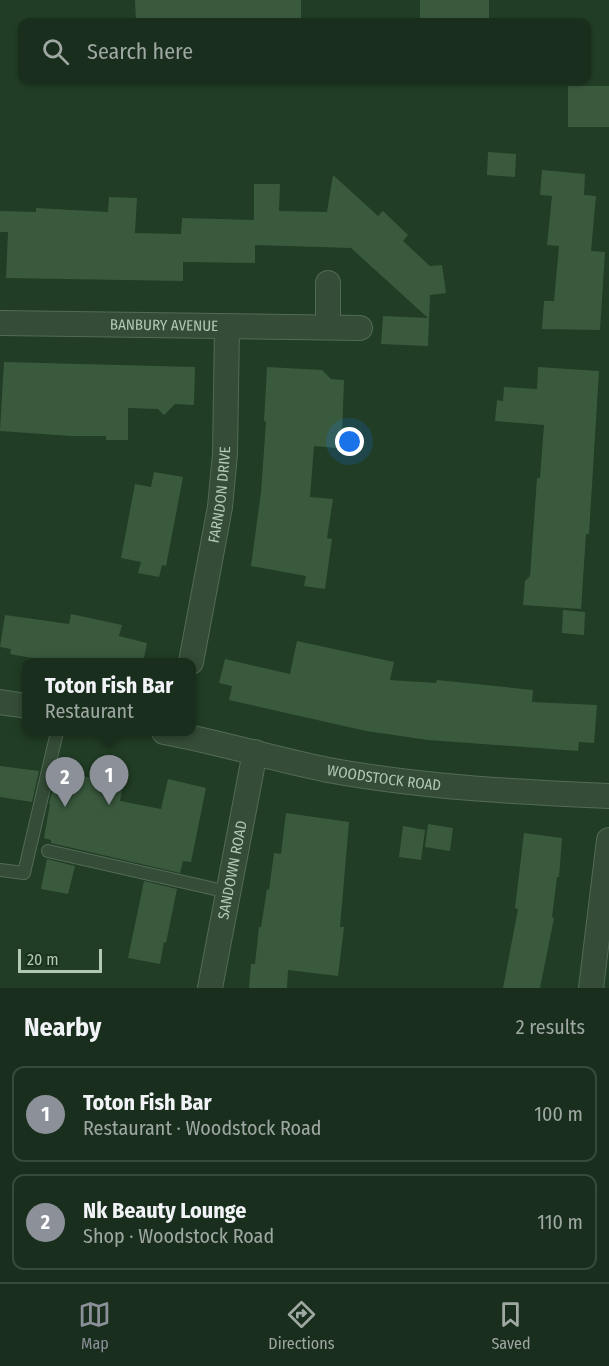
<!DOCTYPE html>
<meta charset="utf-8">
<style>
body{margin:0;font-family:"Fira Sans Condensed",sans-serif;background:#263a29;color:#f1f3f6}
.scale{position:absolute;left:18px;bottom:15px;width:84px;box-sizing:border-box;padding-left:6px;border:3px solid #b0c8b4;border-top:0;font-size:16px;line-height:21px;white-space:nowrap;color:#b0c8b4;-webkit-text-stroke:4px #1a311e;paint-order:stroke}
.you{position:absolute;left:350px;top:442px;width:21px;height:21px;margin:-15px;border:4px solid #fff;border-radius:50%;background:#1a73e8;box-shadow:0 0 0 9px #1a73e833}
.badge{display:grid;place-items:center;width:39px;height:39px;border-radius:50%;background:#8c9099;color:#fff;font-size:20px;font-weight:700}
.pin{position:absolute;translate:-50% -50px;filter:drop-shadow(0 2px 3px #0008)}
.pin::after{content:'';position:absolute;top:32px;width:21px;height:18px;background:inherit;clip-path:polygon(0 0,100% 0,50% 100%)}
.popup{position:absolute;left:22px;top:658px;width:174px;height:78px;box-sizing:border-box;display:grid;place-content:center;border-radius:12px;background:#192e1c;filter:drop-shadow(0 2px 4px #0005);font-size:20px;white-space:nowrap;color:#9fa8a3}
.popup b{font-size:22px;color:#f1f3f6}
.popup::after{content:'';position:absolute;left:50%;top:100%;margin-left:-12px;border:12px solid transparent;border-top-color:#192e1c}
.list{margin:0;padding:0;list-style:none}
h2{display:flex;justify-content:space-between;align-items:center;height:78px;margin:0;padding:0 24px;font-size:26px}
h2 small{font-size:20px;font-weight:400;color:#9fa8a3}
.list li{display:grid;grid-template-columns:39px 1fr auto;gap:18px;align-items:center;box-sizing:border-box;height:96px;margin:0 12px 12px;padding:0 12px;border:2px solid #374a3b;border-radius:12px}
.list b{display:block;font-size:22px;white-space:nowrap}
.list p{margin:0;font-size:20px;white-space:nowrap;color:#9fa8a3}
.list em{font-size:20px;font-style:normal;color:#9fa8a3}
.icon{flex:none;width:33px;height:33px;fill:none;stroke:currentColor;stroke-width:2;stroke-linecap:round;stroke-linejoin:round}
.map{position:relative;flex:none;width:609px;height:988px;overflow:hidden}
.search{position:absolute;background:#192e1c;box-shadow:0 2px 4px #0004;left:18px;right:18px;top:18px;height:66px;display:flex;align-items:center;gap:15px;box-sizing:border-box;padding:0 21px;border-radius:12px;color:#9fa8a3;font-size:22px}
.sheet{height:294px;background:#192e1c}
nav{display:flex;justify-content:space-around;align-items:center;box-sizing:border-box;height:84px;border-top:2px solid #374a3b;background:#192e1c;font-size:16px;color:#9fa8a3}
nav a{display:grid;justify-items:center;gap:3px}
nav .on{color:#8c9099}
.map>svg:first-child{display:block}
.building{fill:#3a5a3e}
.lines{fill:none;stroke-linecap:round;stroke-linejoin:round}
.service-casing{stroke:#536a57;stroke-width:14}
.minor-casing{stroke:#536a57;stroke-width:26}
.service{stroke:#354d38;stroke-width:12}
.minor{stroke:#354d38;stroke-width:24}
.labels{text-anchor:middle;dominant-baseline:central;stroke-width:4.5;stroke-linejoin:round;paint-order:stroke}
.street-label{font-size:15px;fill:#b0c8b4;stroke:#1a311e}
</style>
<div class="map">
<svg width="609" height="988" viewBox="0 0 609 988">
<rect width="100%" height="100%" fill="#213d25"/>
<g class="building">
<path d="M135,0h166v22h-165z"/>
<rect x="420" y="0" width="69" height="22"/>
<rect x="568" y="86" width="41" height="41"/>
<path d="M488,152l28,2 -1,23 -28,-2z"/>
<path d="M542,170l43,4 -1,21 12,1 -5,55 14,1 -5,78 -58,-1 2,-28h10l5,-55 -12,-1 5,-49 -12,-1z"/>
<path d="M333,175l45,41 5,-5 25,24 -5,6 27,25 12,-1 4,28 -16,2 -2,51 -47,-2 2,-28 45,2 -77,-70 -96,-3v18l-72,-1v19l-177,-3 2,-46h-8v-21l36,1v-4l72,4 1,-15 28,1 -2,35 46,1 1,-16 72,2v-36h26l-1,27 48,1z"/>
<path d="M4,362l191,5 -1,38 -19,-1 -11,11 -6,-6 -30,-1v32h-22v-4h-35l-71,-5z"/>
<path d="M267,367l55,3 9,9 13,1 -2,56 -6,-1v13l-22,-2 -4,51 23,2 -6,39 5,1 -7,50 -21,-3 2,-10 -55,-10 10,-74 5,-70 -2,-1z"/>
<path d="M538,367l61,4 -10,163h-3l-5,75 -58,-4 2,-24 5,-5 7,-98h3l4,-53 -49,-4 2,-21 6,1 1,-14 33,2z"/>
<path d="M154,472l29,5 -17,89 -4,-1 -3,12 -21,-4 3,-11 -20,-4 14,-74 16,3z"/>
<path d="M563,610l22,2 -1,23 -22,-2z"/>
<path d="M71,614l51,11 -3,11 28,7 -4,20 -89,-1 -44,-8 1,-5 -11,-2 5,-32 64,9z"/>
<path d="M297,641l97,21 -4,18 46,3 1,-3 96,10 -1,12 65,3 -3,38 -15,-1 -1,9 -150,-11 -62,-9 -137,-31 3,-14 -13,-3 6,-24 65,15z"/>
<path d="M0,766l39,5 -7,31 -32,-5z"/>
<path d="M57,771l66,13 -3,17 41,8 7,-30 38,9 -15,74 -8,-1 -3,12 -129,-30v-3l-7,-2 6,-34h-1z"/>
<path d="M286,813l63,9 -9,105h4l-6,49 -50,-6 -1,18h-38l2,-24h4l4,-37h2l6,-38 2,1 5,-37 7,1z"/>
<path d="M428,824l25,4 -3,23 -25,-4z"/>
<path d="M403,826l22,4 -4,30 -22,-3z"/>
<path d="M524,833l38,5 -3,39h-2l-5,40 2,1 -14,70h-37l15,-79 -3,-1z"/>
<path d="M47,859l28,7 -7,28 -27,-5z"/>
<path d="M144,881l33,8 -11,54 -2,-1 -4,22 -32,-6z"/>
</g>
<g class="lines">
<g class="service-casing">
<g id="service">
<path d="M48,851l180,41"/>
<path d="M0,870l24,3 33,-141"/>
</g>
</g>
<g class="minor-casing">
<g id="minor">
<path id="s1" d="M0,323l360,5"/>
<path d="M328,327v-44"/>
<path id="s2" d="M191,662l29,-155 5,-53 2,-127"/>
<path d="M0,702l27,4"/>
<path id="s3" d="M164,732c55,10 109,27 164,38 93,17 187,22 281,26"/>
<path id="s4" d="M210,988l45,-236"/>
<path d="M591,988l18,-148"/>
</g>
</g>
<use href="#service" class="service"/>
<use href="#minor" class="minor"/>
</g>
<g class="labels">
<g class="street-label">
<text stroke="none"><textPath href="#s1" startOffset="164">BANBURY AVENUE</textPath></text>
<text stroke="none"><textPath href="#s2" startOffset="170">FARNDON DRIVE</textPath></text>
<text stroke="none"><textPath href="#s3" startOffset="225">WOODSTOCK ROAD</textPath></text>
<text stroke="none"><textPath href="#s4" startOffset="120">SANDOWN ROAD</textPath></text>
</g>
</g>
</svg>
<div class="scale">20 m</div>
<div class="you"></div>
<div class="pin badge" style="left:109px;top:805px">1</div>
<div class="popup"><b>Toton Fish Bar</b>Restaurant</div>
<div class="pin badge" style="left:65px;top:807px">2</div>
<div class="search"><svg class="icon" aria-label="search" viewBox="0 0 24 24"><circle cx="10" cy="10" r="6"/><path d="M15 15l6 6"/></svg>Search here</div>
</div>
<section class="sheet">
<h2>Nearby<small>2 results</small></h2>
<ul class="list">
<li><span class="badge">1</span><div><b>Toton Fish Bar</b><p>Restaurant · Woodstock Road</p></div><em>100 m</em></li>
<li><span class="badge">2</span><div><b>Nk Beauty Lounge</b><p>Shop · Woodstock Road</p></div><em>110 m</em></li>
</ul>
</section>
<nav>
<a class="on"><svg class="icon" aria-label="map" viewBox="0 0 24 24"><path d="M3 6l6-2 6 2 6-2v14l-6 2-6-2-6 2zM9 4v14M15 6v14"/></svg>Map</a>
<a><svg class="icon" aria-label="directions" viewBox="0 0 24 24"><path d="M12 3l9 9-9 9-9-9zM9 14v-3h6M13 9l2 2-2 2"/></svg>Directions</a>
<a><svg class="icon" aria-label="saved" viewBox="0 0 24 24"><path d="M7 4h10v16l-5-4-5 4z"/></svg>Saved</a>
</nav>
